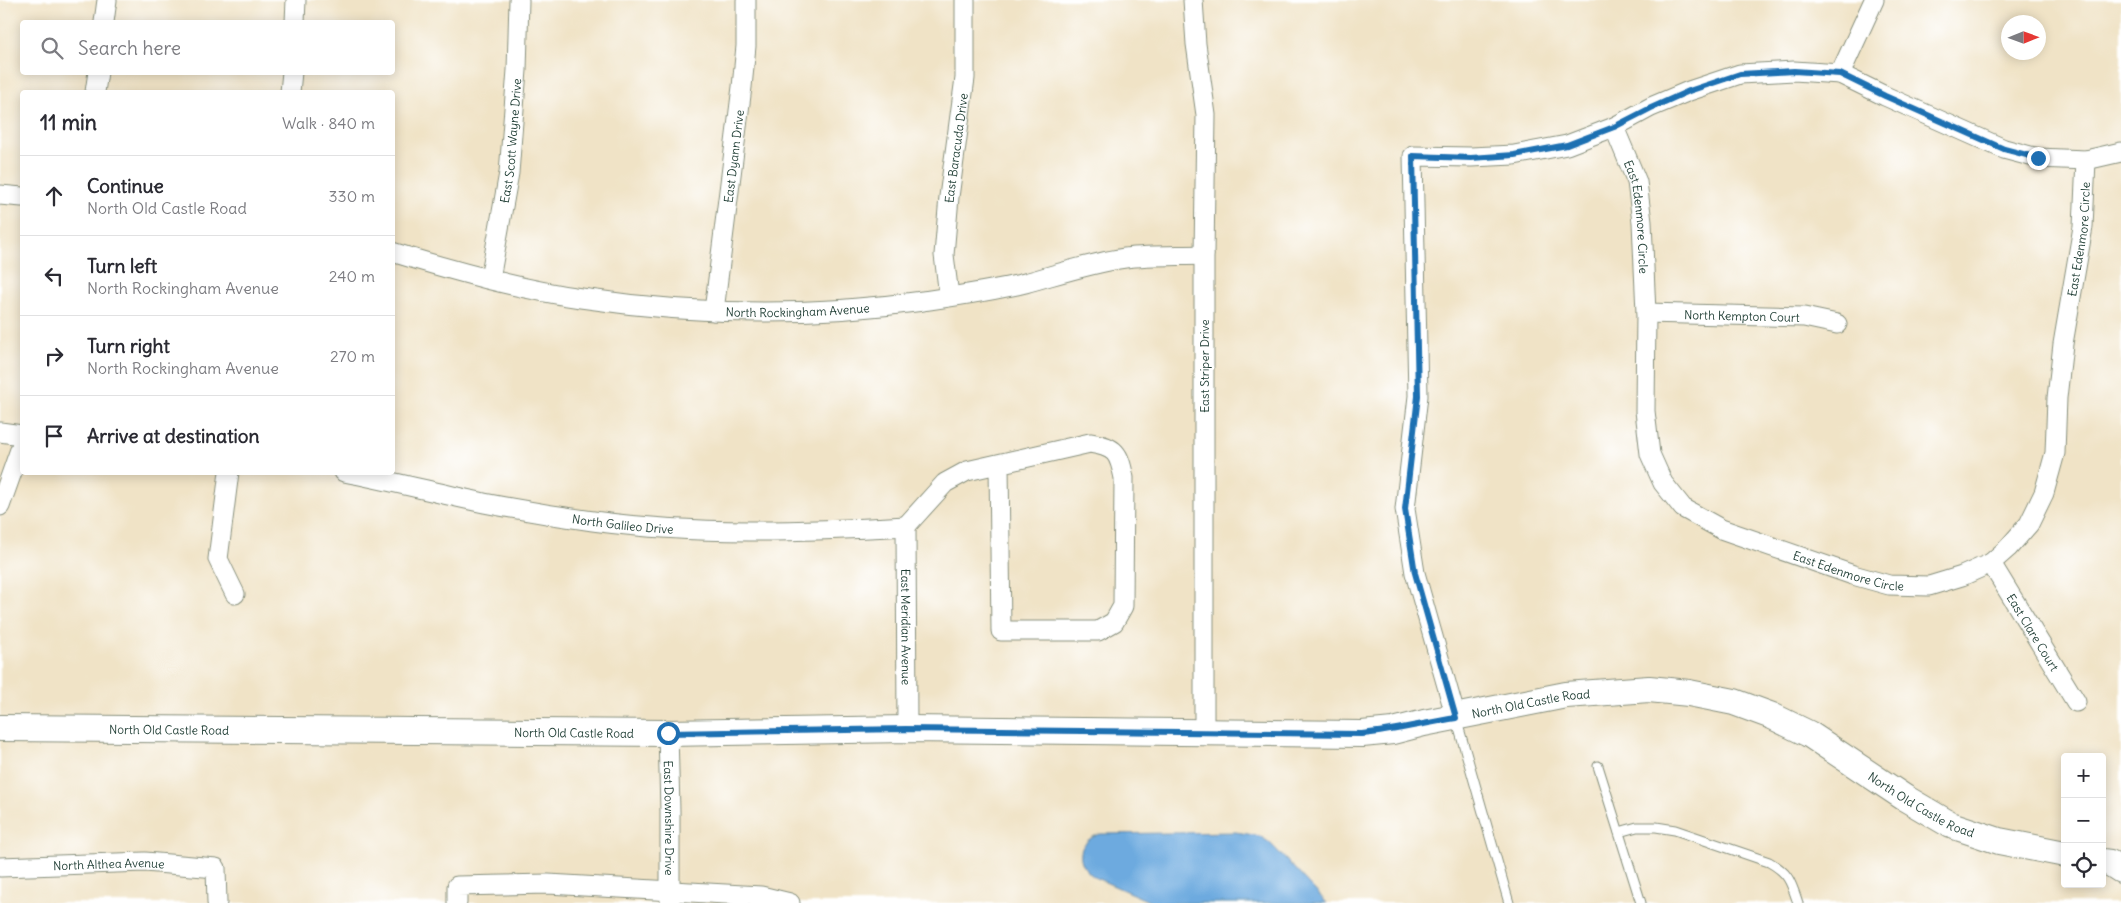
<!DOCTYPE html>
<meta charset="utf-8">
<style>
body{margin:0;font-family:Delius,sans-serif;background:#f7f7f7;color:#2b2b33}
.controls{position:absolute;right:15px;bottom:15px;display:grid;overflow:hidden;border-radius:5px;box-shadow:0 2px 12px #0003}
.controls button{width:45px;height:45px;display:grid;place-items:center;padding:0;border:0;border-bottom:1px solid #e1e1e2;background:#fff;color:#2b2b33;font:25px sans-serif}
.compass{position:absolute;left:2001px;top:15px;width:45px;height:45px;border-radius:50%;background:#fff;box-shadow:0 2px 12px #0003;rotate:89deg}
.stop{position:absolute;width:15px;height:15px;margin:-11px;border:4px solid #1f6fb2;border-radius:50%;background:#fff}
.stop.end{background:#1f6fb2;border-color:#fff;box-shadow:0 1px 5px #0008}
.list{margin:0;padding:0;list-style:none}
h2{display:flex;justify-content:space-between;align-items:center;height:65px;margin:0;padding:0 20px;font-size:21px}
h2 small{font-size:16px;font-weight:400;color:#7c7c81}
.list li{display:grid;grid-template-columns:32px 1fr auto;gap:15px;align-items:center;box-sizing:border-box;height:80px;padding:0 20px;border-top:1px solid #e1e1e2}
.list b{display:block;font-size:19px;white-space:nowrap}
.list p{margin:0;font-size:16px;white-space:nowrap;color:#7c7c81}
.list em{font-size:16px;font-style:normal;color:#7c7c81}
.icon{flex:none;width:28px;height:28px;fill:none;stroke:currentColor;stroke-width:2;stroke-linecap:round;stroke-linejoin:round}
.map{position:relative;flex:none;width:2121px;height:903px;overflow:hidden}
.search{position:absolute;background:#fff;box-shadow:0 2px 12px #0003;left:20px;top:20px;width:375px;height:55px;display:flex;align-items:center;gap:12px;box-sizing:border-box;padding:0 18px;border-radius:5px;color:#7c7c81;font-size:19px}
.panel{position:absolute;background:#fff;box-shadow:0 2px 12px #0003;left:20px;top:90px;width:375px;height:385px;border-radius:5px}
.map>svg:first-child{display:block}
.water{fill:#6daadf;stroke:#46748a}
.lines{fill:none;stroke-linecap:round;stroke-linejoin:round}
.lane-casing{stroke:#88907d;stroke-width:11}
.street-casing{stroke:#88907d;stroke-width:21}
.secondary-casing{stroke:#88907d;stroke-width:28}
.lane{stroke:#fff;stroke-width:9}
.street{stroke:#fff;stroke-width:19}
.secondary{stroke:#fff;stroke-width:26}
.route{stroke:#1f6fb2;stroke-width:6}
.labels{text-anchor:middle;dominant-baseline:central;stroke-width:4.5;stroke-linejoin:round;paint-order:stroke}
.street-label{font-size:12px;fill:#1f3d34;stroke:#fff}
</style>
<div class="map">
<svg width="2121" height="903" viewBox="0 0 2121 903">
<rect width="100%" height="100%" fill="#fff"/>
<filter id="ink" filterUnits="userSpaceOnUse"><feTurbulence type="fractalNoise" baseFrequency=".02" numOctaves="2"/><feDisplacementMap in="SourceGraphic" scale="10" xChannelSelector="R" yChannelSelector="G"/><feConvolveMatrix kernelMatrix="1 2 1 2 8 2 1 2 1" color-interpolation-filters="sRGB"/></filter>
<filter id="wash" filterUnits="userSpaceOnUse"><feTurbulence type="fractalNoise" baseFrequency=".0096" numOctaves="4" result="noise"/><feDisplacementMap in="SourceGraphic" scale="20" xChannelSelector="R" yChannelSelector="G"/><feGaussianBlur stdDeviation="1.12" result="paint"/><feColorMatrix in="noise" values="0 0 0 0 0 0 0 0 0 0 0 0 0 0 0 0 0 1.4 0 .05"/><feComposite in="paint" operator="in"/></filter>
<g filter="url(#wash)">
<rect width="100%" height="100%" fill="#f0e3c6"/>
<path class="water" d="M1236,832l24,4 10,7 57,60h-174l-57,-25c-21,-13 -21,-36 4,-44z"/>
</g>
<g filter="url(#ink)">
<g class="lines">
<g class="lane-casing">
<g id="lane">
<path d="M1456,718l53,185"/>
<path d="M1598,766l43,137"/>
<path d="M1619,832l18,-5h19l19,3 94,32c20,11 22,20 29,41"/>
</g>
</g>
<g class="street-casing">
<g id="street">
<path d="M1193,0l3,44 10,71 -2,140v477"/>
<path d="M104,22l3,-22"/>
<path d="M295,22l1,-22"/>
<path d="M1840,74l34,-74"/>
<path d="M95,92l3,-20"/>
<path d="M290,92l2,-20"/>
<path id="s1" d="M1614,127l23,55 5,40 4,91 -1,98 5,43 13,29 20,25 38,21 132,46 36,10 40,1 33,-10 29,-13 17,-15 21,-24 15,-31 11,-40 2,-55 6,-54 20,-117 3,-67"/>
<path d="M0,195l22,2"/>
<path id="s2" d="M392,252c62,19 126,37 189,46 113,17 229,19 342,3 34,-5 69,-10 102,-18 33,-9 66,-20 100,-25 26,-3 53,-2 79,-3"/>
<path id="s3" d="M490,279l19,-106 8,-103 2,-70"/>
<path id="s4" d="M949,296l-5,-41 5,-58 16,-119v-78"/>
<path id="s5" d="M714,311l28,-224 4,-41v-46"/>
<path id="s6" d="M1646,313l158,4 33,7"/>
<path d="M0,432l22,3"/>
<path d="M229,472l-11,87 17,35"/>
<path id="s7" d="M344,472c47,9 93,21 140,31 36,7 72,13 109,18 103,14 209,11 313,5"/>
<path d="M0,506l22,-62"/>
<path d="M906,526l39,-43 22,-12 123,-28c26,4 29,10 34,35l-1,128 -9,16 -16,9h-97l-2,-167"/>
<path id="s8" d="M906,526l1,203"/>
<path id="s9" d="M1991,563l85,139"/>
<path d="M1456,718l-41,-145 -10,-64 13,-113 -5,-240 58,1 43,-2 53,-10 47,-18 37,-20 38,-16 51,-17 54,-3 46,3 45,22 119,53 34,9 48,2 35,-8"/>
<path id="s10" d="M668,733l2,78v92"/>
<path id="s11" d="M0,867l145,-5 71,6 1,35"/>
<path d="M457,903v-17l91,-2 213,12 29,7"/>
</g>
</g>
<g class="secondary-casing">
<g id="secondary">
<path id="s12" d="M0,728l668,5 239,-4 455,5 31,-3 31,-8 142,-28 83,-6 40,4 45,9 38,14 37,18 96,64 46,27 48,16 66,13"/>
<path d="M2102,862l8,1 11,7"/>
</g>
</g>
<use href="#lane" class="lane"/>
<use href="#street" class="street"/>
<use href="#secondary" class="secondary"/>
</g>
</g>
<g class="lines" filter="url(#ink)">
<path class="route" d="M668,733l238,-4 456,5c32,-3 63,-11 94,-16l-41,-145 -10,-64 13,-113 -5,-240 58,2 43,-3 53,-10 47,-18 37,-19 38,-17 51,-17 54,-3 46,3 45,22 119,53 34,9"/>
</g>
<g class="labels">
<g class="street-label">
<text stroke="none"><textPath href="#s3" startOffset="140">East Scott Wayne Drive</textPath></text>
<text stroke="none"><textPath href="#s4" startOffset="149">East Baracuda Drive</textPath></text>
<text stroke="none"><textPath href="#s5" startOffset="156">East Dyann Drive</textPath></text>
<text stroke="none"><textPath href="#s1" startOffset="94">East Edenmore Circle</textPath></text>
<text stroke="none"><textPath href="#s1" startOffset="1069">East Edenmore Circle</textPath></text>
<text stroke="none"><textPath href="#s2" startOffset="412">North Rockingham Avenue</textPath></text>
<text stroke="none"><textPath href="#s6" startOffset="96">North Kempton Court</textPath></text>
<text transform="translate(1204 366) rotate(-90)">East Striper Drive</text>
<text stroke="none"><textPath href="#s7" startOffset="284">North Galileo Drive</textPath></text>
<text stroke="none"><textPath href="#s1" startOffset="574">East Edenmore Circle</textPath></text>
<text stroke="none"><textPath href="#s8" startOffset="101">East Meridian Avenue</textPath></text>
<text stroke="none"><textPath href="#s9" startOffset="81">East Clare Court</textPath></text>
<text stroke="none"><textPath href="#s12" startOffset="1534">North Old Castle Road</textPath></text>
<text stroke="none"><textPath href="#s12" startOffset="169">North Old Castle Road</textPath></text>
<text stroke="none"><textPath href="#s12" startOffset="574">North Old Castle Road</textPath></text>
<text stroke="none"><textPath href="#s12" startOffset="1954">North Old Castle Road</textPath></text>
<text stroke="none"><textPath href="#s10" startOffset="85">East Downshire Drive</textPath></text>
<text stroke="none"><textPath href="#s11" startOffset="109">North Althea Avenue</textPath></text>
</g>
</g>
</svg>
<div class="controls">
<button>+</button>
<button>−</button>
<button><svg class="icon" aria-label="locate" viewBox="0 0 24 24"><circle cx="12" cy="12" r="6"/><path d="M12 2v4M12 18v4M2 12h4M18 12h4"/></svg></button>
</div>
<svg class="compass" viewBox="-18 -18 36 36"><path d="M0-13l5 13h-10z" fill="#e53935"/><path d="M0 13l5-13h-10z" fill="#7c7c81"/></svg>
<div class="stop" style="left:668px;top:733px"></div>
<div class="stop end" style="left:2038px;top:158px"></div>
<div class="search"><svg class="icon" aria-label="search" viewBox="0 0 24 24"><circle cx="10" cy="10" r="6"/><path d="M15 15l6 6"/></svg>Search here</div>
<section class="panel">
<h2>11 min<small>Walk · 840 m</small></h2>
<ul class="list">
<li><svg class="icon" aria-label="ahead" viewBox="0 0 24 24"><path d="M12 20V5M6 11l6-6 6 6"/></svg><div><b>Continue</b><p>North Old Castle Road</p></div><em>330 m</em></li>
<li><svg class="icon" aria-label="left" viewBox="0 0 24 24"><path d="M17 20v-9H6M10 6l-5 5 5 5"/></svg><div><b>Turn left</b><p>North Rockingham Avenue</p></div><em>240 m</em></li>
<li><svg class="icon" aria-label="right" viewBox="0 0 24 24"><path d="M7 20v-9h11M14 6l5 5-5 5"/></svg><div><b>Turn right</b><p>North Rockingham Avenue</p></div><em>270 m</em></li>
<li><svg class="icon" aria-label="arrive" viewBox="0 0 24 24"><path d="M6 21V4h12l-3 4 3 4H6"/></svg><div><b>Arrive at destination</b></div></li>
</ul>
</section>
</div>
